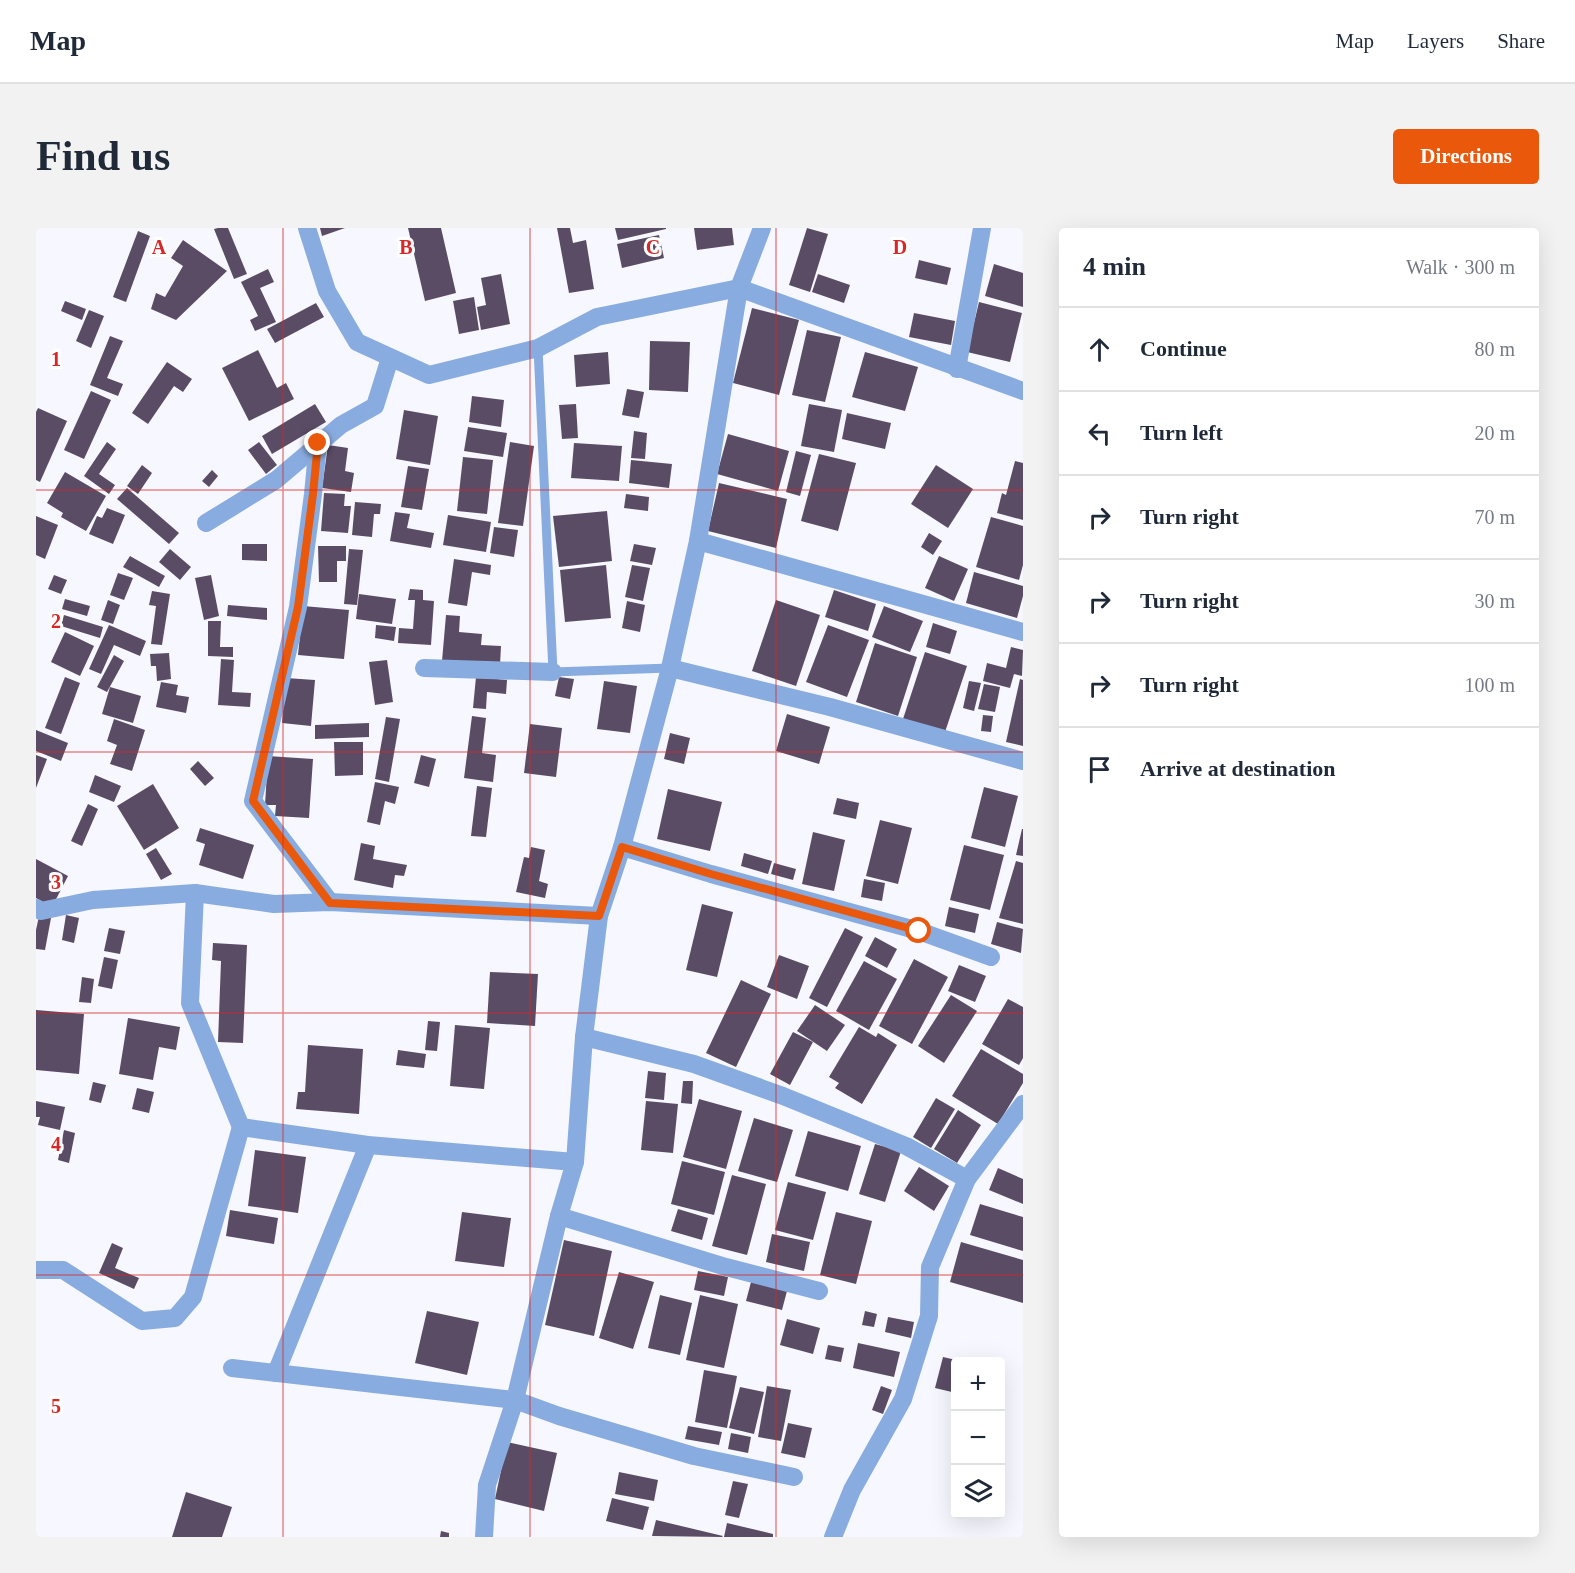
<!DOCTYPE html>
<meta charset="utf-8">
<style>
body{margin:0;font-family:"Times New Roman",serif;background:#f2f2f3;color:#1f2937}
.controls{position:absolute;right:18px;bottom:18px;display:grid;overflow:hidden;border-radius:6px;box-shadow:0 6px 24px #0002}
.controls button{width:54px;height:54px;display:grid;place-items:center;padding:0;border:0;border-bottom:2px solid #e0e1e3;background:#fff;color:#1f2937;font:30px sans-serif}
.stop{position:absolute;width:18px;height:18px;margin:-14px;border:4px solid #ea580c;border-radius:50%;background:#fff}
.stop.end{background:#ea580c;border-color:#fff;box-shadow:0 2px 6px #0008}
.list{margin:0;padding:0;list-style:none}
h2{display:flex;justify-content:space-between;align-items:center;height:78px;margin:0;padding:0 24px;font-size:26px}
h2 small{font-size:20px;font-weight:400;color:#747a83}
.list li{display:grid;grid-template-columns:39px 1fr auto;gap:18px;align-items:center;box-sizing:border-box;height:84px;padding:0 24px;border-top:2px solid #e0e1e3}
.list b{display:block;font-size:22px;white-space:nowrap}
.list em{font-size:20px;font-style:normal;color:#747a83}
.icon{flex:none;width:33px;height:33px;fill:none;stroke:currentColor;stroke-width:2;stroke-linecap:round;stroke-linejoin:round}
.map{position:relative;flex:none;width:987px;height:1309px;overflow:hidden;border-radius:6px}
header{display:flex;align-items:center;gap:36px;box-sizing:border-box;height:84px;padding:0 30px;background:#fff;border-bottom:2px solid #e0e1e3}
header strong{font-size:28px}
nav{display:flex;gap:33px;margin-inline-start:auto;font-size:21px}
.intro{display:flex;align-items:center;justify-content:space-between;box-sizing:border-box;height:144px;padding:0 36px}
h1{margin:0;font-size:42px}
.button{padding:15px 27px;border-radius:6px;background:#ea580c;color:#fff;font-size:21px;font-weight:700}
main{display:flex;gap:36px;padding:0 36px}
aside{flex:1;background:#fff;border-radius:6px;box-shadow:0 6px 24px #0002}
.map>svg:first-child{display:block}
.building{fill:#5b4c66}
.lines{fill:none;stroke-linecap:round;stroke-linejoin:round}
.lane{stroke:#89ace0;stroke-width:9}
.street{stroke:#89ace0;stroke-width:18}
.route{stroke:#ea580c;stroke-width:8}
.grid{fill:none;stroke:#d62828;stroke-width:1.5;stroke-opacity:0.55}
.grid-label{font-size:20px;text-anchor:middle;font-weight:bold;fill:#d62828;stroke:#fff;stroke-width:6;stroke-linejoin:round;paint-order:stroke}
</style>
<header>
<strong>Map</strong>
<nav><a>Map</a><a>Layers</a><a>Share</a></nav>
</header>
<div class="intro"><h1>Find us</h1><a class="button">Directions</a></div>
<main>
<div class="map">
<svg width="987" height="1309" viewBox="0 0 987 1309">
<rect width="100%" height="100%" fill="#f7f8ff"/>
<g class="building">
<path d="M182,0h10l19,46 -13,5 -20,-50z"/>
<path d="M284,0h25l-23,8z"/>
<path d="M372,0h33l15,65 -31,8z"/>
<path d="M521,0h13l3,15 13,-3 8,49 -25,4z"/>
<path d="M579,0h51v1l-48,11z"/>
<path d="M658,0h38l2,17 -37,5z"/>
<path d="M771,0l21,6 -18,58 -21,-7z"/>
<path d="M102,3l12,5 -24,66 -13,-5z"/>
<path d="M623,7l5,23 -42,10 -5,-24z"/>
<path d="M147,12l44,31 -51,49 -25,-11 5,-16 9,4 18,-31 -12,-8z"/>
<path d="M883,32l32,8 -4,17 -32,-7z"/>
<path d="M958,36l29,9v34l-38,-11z"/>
<path d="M232,41l6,13 -14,6 16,34 -21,9 -5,-11 8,-4 -17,-34z"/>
<path d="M465,46l9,50 -29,6 -4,-23 9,-2 -5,-27z"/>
<path d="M782,46l32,11 -6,18 -32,-11z"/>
<path d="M438,69l5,33 -20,4 -6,-33z"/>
<path d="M29,73l21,8 -4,11 -21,-9z"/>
<path d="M943,74l43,11 -12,49 -43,-10z"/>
<path d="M280,75l8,14 -49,26 -8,-14z"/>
<path d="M716,80l47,12 -20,75 -46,-12z"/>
<path d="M53,82l15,6 -13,32 -15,-7z"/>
<path d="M878,85l41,8 -4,24 -42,-8z"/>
<path d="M771,102l34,7 -16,65 -33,-7z"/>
<path d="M74,108l13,5 -16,37 16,6 -5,12 -28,-11z"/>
<path d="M614,113l40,1 -2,50 -39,-2z"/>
<path d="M222,122l19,38 9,-5 8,16 -45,22 -27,-53z"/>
<path d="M572,124l2,32 -34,3 -2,-32z"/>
<path d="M829,124l53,15 -13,44 -53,-14z"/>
<path d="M131,134l25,17 -9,13 -9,-6 -26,38 -16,-11z"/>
<path d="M591,161l17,3 -5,26 -17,-3z"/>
<path d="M55,163l20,9 -27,59 -20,-9z"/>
<path d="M436,168l32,4 -3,27 -32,-5z"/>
<path d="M279,176l11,18 -54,32 -10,-18z"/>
<path d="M540,176l2,34 -16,1 -3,-34z"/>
<path d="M773,176l33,6 -8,42 -33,-6z"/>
<path d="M2,180l29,13 -27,61 -4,-2v-68z"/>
<path d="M368,182l34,6 -8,49 -34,-6z"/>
<path d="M811,185l44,10 -6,26 -43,-10z"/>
<path d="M432,199l39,6 -4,24 -39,-6z"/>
<path d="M598,203l13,2 -2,26 -14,-1z"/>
<path d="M692,206l61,17 -11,40 -61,-17z"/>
<path d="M71,214l9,7 -17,25 16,11 -6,9 -25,-18z"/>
<path d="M223,214l18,23 -11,9 -18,-24z"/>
<path d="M474,214l24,4 -11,80 -25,-3z"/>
<path d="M538,215l48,3 -3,35 -48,-3z"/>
<path d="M292,217l20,3 -3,23 9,2 -3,19 -29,-4z"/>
<path d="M760,223l15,4 -11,41 -14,-4z"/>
<path d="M783,226l37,9 -18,68 -37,-10z"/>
<path d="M427,229l30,3 -6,54 -30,-3z"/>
<path d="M595,232l41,4 -3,24 -40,-5z"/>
<path d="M979,233l8,2v57l-26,-7 5,-20 4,2z"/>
<path d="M106,237l10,8 -14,21 -11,-8z"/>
<path d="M900,237l37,24 -25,39 -37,-24z"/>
<path d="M372,238l21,3 -7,41 -21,-3z"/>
<path d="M176,242l6,6 -9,11 -7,-6z"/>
<path d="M29,244l41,24 -20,35 -25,-14 2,-4 -16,-10z"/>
<path d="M683,255l68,16 -11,49 -68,-17z"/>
<path d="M91,260l52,45 -10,11 -52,-45z"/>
<path d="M288,265l21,1 -1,12h7l-3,27 -27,-2z"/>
<path d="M590,266l23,3 -1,14 -24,-3z"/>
<path d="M319,274l26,2 -1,10h-6l-2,23 -20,-2z"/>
<path d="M71,280l18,7 -12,29 -24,-10 8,-18 5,2z"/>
<path d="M571,283l5,50 -53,6 -6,-51z"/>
<path d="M359,284l15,2 -3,14 27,5 -3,15 -41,-7z"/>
<path d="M412,287l43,7 -5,30 -43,-7z"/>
<path d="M0,288l22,9 -13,34 -9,-4z"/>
<path d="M955,289l32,9v39l-4,15 -43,-13z"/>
<path d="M458,299l24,3 -4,27 -24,-4z"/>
<path d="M893,305l13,8 -9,14 -12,-8z"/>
<path d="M206,316h25v17l-25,-1z"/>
<path d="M598,316l22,4 -4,17 -22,-4z"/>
<path d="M282,318h28v15h-9v21h-18z"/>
<path d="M134,321l21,18 -11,13 -21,-18z"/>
<path d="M313,321l14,1 -6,55 -13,-1z"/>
<path d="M94,328l35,20 -6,11 -36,-20z"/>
<path d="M903,328l29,13 -14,32 -29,-13z"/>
<path d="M418,331l37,6 -1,10 -18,-3 -5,34 -19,-3z"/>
<path d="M570,337l5,53 -46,4 -5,-52z"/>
<path d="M596,337l18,3 -7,33 -18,-4z"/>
<path d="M938,344l49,14v10l-6,22 -51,-15z"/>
<path d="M82,345l15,5 -9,22 -14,-5z"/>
<path d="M18,347l13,5 -6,14 -13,-5z"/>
<path d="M175,347l8,41 -15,4 -9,-42z"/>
<path d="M374,361l13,1v10l11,1 -3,44 -33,-2 1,-15 14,1 2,-29h-7z"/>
<path d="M798,362l42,14 -8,27 -43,-14z"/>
<path d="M116,363l18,3 -8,51 -11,-1 5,-38 -7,-1z"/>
<path d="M323,366l37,5 -4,25 -36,-5z"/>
<path d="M29,371l25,7 -3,10 -25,-7z"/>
<path d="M72,372l12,5 -7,19 -12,-4z"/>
<path d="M740,372l44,15 -24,71 -44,-15z"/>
<path d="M591,373l18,4 -5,27 -18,-4z"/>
<path d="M192,377l39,3v12l-40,-4z"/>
<path d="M267,378l46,4 -5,49 -46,-4z"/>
<path d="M848,378l39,15 -13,31 -38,-15z"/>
<path d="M28,387l39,12 -3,11 -39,-12z"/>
<path d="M410,387l14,1 -1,16 23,2 -1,11 20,1 -1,19 -58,-4z"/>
<path d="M172,393h13l-1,26h13v10l-25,-1z"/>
<path d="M897,395l24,8 -7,23 -24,-7z"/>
<path d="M73,397l37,16 -6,15 -26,-11 -13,29 -12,-5z"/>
<path d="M340,397l20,2 -2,14 -19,-3z"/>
<path d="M792,397l41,15 -22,57 -41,-15z"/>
<path d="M29,404l29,14 -14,30 -29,-14z"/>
<path d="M839,415l42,14 -19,59 -42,-14z"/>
<path d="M975,419l12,3 -1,26 -8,-2 -4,14 -27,-7 4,-18 19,5z"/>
<path d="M889,424l42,14 -23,69 -42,-13z"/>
<path d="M133,425l2,26 -14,2 -1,-15h-5l-1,-12z"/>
<path d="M78,427l10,6 -17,31 -10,-5z"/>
<path d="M185,431l13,1 -2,32 19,1 -1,14 -32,-2z"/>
<path d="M351,432l6,42 -18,3 -6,-43z"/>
<path d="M29,449l15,6 -19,51 -16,-6z"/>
<path d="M440,449l31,3 -1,14 -19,-2 -1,17 -13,-1z"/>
<path d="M523,449l15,2 -4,20 -15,-3z"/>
<path d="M250,450l29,2 -4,46 -29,-3z"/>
<path d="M984,451l3,1v66l-17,-4z"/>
<path d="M568,453l33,5 -7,47 -33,-4z"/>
<path d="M933,453l12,2 -7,28 -11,-3z"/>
<path d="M125,454l17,3 -2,10 13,2 -3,16 -30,-6z"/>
<path d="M948,456l16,3 -5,25 -17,-3z"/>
<path d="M74,459l31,9 -8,27 -31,-9z"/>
<path d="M751,486l43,13 -11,37 -43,-13z"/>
<path d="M947,487l10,1 -2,16 -10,-1z"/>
<path d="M436,488l14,2 -4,35 14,2 -3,27 -29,-4z"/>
<path d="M350,489l14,2 -11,63 -14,-3z"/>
<path d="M78,491l31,11 -13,41 -22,-7 7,-19 -10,-4z"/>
<path d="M333,495v14l-54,2v-14z"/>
<path d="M494,496l32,4 -6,49 -32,-4z"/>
<path d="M0,502l32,13 -7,18 -25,-10z"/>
<path d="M634,505l20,5 -6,26 -20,-5z"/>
<path d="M298,514h29v33l-28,1z"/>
<path d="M0,527l11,4 -11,29z"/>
<path d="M385,527l15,4 -7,28 -15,-4z"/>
<path d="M232,528l45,3 -4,59 -34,-2 1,-11h-11z"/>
<path d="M162,533l16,17 -9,8 -15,-17z"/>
<path d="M59,547l26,11 -7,16 -25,-10z"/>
<path d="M339,554l24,5 -4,17 -10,-3 -5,24 -13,-3z"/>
<path d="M117,556l26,44 -35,22 -27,-44z"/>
<path d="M441,558l15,2 -6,49 -15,-1z"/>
<path d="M948,559l34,9 -13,51 -34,-9z"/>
<path d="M632,561l54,13 -12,49 -53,-12z"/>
<path d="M801,570l22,5 -3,16 -23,-5z"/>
<path d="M52,576l10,5 -16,37 -11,-5z"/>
<path d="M844,592l32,8 -14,56 -32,-8z"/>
<path d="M164,600l54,17 -11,34 -44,-14 6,-21 -9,-3z"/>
<path d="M986,601h1v27l-7,-1z"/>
<path d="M777,604l32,8 -11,51 -32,-7z"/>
<path d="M325,615l14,3 -2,13 34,6 -3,11 -9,-1 -2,13 -39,-8z"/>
<path d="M928,617l40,10 -14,55 -40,-10z"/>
<path d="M495,619l14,3 -6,31 9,3 -3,14 -29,-6 8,-35 5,1z"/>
<path d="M120,620l16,26 -11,6 -15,-26z"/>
<path d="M708,625l28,8 -4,13 -27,-8z"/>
<path d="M0,631l32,17 -16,31 -16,-9z"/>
<path d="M980,633l7,2v61l-24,-6z"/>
<path d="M738,635l22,6 -3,11 -22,-6z"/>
<path d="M828,651l21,4 -3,18 -21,-4z"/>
<path d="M666,676l31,8 -16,65 -31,-7z"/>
<path d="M913,679l30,7 -4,19 -30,-7z"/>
<path d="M30,687l13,3 -5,25 -12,-3z"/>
<path d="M3,688l12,2 -6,32 -9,-1v-19z"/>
<path d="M961,694l26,7 -2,24 -30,-9z"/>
<path d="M73,700l16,3 -5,23 -16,-3z"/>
<path d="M809,700l18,9 -36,70 -18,-9z"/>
<path d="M839,709l22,12 -10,19 -22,-12z"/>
<path d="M177,715l34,2 -4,98 -25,-1 3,-81 -9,-1z"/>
<path d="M743,727l30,11 -12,33 -30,-12z"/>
<path d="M68,729l14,3 -6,29 -14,-3z"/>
<path d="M878,731l34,18 -36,67 -33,-18z"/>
<path d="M828,733l33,18 -28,51 -33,-19z"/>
<path d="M923,737l27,11 -11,26 -27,-11z"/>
<path d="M454,744l48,2 -3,52 -48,-3z"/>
<path d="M46,749l12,2 -3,24 -12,-1z"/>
<path d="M705,752l30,14 -35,73 -30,-14z"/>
<path d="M915,767l26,16 -33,52 -26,-17z"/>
<path d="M972,771l15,8v51l-4,7 -37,-21z"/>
<path d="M779,777l30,20 -18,26 -30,-20z"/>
<path d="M0,782l48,4 -5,60 -43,-4z"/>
<path d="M92,790l52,9 -4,23 -17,-3 -6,33 -34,-6z"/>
<path d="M392,793l12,1 -3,29 -12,-1z"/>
<path d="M419,797l35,3 -6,61 -34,-3z"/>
<path d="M823,799l17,10 2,-4 19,12 -35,59 -27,-16 4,-5 -10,-6z"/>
<path d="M757,804l20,10 -23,43 -20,-11z"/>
<path d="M272,817l55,4 -4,65 -63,-5 2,-17h7z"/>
<path d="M945,821l42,25v9l-25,41 -46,-28z"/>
<path d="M362,822l28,4 -2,14 -28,-3z"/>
<path d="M612,843l18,2 -2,27 -19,-2z"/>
<path d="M647,853h10l-1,23 -11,-1z"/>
<path d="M57,854l13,3 -5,18 -12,-3z"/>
<path d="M101,860l17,4 -5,21 -17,-4z"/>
<path d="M900,870l19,11 -24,39 -18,-11z"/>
<path d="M663,871l43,12 -16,58 -43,-12z"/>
<path d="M0,873l29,6 -5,23 -22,-5 2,-8h-4z"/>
<path d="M610,873l32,3 -5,49 -32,-3z"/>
<path d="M922,882l23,15 -24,38 -23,-14z"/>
<path d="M718,890l39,12 -16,52 -39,-11z"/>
<path d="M28,902l11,3 -6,30 -11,-3z"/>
<path d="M772,903l53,15 -13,45 -53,-15z"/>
<path d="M839,916l26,7 -16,51 -26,-8z"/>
<path d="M219,922l51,7 -8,56 -50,-7z"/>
<path d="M646,933l43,11 -11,43 -43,-11z"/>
<path d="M883,939l30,19 -15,25 -30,-20z"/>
<path d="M962,940l25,11v25l-34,-14z"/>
<path d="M696,947l34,9 -19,71 -35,-9z"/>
<path d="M752,954l38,10 -13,48 -38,-10z"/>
<path d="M944,976l43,13v34l-53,-16z"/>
<path d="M642,981l30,9 -6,22 -31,-9z"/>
<path d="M194,982l48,8 -4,26 -48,-8z"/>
<path d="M426,984l49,6 -7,49 -49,-6z"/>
<path d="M800,984l36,9 -16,63 -36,-9z"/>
<path d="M736,1006l38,8 -6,29 -38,-9z"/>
<path d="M528,1012l48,11 -18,85 -49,-11z"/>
<path d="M925,1014l62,18v43l-73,-21z"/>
<path d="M76,1015l11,5 -8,20 24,10 -5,11 -35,-16z"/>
<path d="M662,1043l30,6 -4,19 -30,-6z"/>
<path d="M583,1044l35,10 -21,67 -34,-11z"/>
<path d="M715,1054l36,9 -5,19 -36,-9z"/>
<path d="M624,1067l32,8 -12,52 -32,-7z"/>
<path d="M664,1067l38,9 -14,64 -38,-8z"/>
<path d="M391,1083l52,11 -12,53 -52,-12z"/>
<path d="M829,1083l12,3 -3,13 -12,-2z"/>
<path d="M852,1089l26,5 -3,16 -26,-6z"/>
<path d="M751,1091l33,9 -7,26 -33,-9z"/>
<path d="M822,1115l42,9 -6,25 -41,-9z"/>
<path d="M792,1117l16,3 -3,14 -16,-3z"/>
<path d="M907,1129l13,3v33l-21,-5z"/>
<path d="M668,1142l33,6 -10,52 -32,-6z"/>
<path d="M731,1158l24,4 -10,51 -23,-4z"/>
<path d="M845,1158l11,4 -9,24 -11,-4z"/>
<path d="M704,1159l24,5 -10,42 -25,-6z"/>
<path d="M752,1195l24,5 -7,30 -24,-5z"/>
<path d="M652,1198l34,6 -3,13 -34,-6z"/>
<path d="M695,1205l20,4 -3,16 -20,-4z"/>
<path d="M471,1214l50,11 -13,58 -49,-12z"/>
<path d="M583,1244l39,8 -4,21 -39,-7z"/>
<path d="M697,1253l15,3 -9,34 -14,-3z"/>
<path d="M150,1264l46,15 -10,30h-50z"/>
<path d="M576,1270l37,9 -6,23 -37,-9z"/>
<path d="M620,1292l67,16 -1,1 -70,-1z"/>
<path d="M691,1295l46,11v3h-49z"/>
<path d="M405,1303l8,2v4h-9z"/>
</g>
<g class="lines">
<path class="lane" d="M502,120l15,324 117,-4"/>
<g class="street">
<path d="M271,0l20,63 30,51 72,33 109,-27 59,-31 142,-29 284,103"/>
<path d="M921,141l25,-141"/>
<path d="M282,215l-5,51 -15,113 -45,194 77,101"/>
<path d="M170,295l70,-43 65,-55 34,-19 15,-48"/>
<path d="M662,313l325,91"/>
<path d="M388,440l129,4"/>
<path d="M634,440l160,39 193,54"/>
<path d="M586,619l89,27 208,57 72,26"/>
<path d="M159,665l-5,110 51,124 127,18 207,17"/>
<path d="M0,680l5,3 52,-11 102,-7 79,11 56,-2 269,14"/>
<path d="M548,809l110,27 89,32 123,50 61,33"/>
<path d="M523,988l167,51 93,24"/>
<path d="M0,1042h27l79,51 33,-3 18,-21 48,-170"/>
<path d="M196,1140l283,32 44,16 135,40 100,21"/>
<path d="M240,1145l92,-228"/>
<path d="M448,1309l3,-52 28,-85 44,-184 16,-54 9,-125 15,-121 23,-69 48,-179 28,-127 41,-253 23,-60"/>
<path d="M797,1309l19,-47 51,-91 26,-83 1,-49 37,-88 56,-75"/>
</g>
</g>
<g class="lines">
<path class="route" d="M282,215l-5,51 -15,113 -45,194 77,102 269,13 23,-69 89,27 208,57"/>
</g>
<path class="grid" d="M247,0v1309M494,0v1309M740,0v1309M0,262h987M0,524h987M0,785h987M0,1047h987"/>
<g class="grid-label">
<text x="123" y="26">A</text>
<text x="370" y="26">B</text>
<text x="617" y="26">C</text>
<text x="864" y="26">D</text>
<text x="20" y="138">1</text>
<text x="20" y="400">2</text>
<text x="20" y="661">3</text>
<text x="20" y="923">4</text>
<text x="20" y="1185">5</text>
</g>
</svg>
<div class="controls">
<button>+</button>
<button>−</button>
<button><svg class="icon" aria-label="layers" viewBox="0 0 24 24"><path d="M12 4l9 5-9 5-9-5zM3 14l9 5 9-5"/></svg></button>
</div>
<div class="stop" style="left:883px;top:703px"></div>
<div class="stop end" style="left:282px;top:215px"></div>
</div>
<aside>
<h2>4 min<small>Walk · 300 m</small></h2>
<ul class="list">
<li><svg class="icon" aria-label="ahead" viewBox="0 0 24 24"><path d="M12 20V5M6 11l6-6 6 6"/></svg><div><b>Continue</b></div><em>80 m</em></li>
<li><svg class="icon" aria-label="left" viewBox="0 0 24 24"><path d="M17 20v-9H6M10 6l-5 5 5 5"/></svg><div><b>Turn left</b></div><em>20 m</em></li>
<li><svg class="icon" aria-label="right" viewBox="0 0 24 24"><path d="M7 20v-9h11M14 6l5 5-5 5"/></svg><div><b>Turn right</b></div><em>70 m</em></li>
<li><svg class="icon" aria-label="right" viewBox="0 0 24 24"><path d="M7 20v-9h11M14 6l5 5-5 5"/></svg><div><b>Turn right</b></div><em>30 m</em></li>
<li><svg class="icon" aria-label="right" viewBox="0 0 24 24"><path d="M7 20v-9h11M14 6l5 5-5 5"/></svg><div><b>Turn right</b></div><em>100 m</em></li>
<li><svg class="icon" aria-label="arrive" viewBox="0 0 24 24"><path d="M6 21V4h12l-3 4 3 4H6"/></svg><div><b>Arrive at destination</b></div></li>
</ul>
</aside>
</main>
